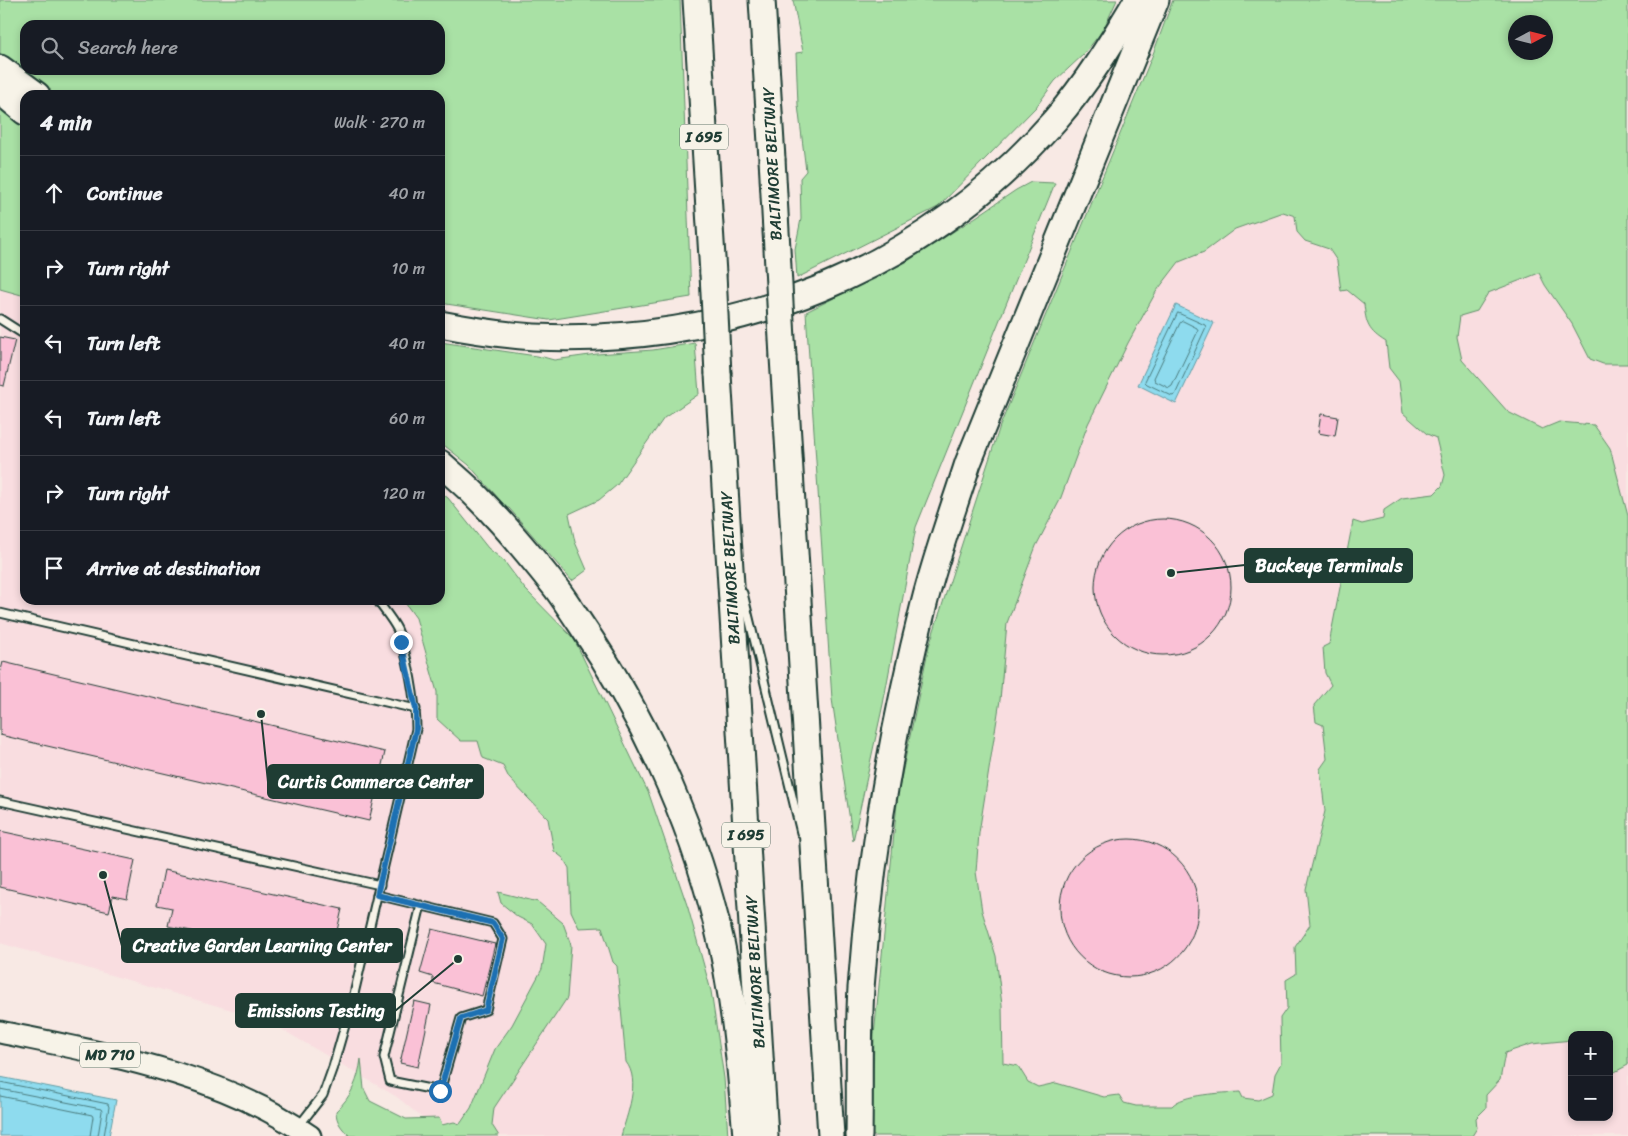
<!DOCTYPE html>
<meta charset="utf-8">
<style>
body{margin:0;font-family:Sriracha,sans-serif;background:#242831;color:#f1f3f6}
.controls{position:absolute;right:15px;bottom:15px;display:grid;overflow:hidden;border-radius:10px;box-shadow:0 2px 8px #0003}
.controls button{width:45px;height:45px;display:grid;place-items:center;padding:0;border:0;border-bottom:1px solid #363941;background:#171b24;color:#f1f3f6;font:25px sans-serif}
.compass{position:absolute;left:1508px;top:15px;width:45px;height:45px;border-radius:50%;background:#171b24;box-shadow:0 2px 8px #0003;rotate:83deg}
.stop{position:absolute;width:15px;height:15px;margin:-11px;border:4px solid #1f6fb2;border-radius:50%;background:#fff}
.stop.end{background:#1f6fb2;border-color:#fff;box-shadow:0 1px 5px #0008}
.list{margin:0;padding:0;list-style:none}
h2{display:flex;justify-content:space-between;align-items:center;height:65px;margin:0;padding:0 20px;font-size:21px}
h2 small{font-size:16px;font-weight:400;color:#9ea1a6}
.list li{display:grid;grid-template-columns:32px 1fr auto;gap:15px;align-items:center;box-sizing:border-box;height:75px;padding:0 20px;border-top:1px solid #363941}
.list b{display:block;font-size:19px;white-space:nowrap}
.list em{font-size:16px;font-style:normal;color:#9ea1a6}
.icon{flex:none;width:28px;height:28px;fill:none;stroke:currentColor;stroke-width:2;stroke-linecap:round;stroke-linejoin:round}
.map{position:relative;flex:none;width:1628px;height:1136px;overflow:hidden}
.search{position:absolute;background:#171b24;box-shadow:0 2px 8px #0003;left:20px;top:20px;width:425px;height:55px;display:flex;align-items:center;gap:12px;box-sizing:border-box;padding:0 18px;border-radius:15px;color:#9ea1a6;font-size:19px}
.panel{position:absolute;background:#171b24;box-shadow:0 2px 8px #0003;left:20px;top:90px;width:425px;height:515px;border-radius:15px}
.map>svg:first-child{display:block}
.built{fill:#f9dde0;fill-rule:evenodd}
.green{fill:#a9e1a5;stroke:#648f6c;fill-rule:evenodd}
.water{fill:#8edbee;stroke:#629ca4}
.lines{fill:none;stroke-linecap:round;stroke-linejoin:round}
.shore{stroke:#4b7c7e;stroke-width:1}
.building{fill:#fac1d6;stroke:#1f3d34}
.service-casing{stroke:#1f3d34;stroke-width:11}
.primary-casing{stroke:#1f3d34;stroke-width:25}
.motorway-casing{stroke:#1f3d34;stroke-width:29}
.service{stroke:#f7f3e8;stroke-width:7}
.primary{stroke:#f7f3e8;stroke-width:21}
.motorway{stroke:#f7f3e8;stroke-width:25}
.motorway-bridge-casing{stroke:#1f3d34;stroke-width:29;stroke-linecap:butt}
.motorway-bridge{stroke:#f7f3e8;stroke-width:25}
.route{stroke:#1f6fb2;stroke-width:6}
.labels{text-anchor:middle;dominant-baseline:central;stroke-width:4;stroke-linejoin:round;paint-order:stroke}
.shield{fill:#f7f3e8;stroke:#60746a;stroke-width:1}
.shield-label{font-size:15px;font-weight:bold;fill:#1f3d34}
.street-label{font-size:16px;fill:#1f3d34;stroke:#f7f3e8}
.leader{fill:none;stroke:#1f3d34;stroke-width:2}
.callout-dot{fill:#1f3d34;stroke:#f7f3e8;stroke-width:2}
.callout{fill:#1f3d34;stroke:#1f3d34;stroke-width:2}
.callout-label{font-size:18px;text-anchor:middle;font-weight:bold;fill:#fff}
</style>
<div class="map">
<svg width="1628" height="1136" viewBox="0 0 1628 1136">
<rect width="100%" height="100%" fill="#f8e9e4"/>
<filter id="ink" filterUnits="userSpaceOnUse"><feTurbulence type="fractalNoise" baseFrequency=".02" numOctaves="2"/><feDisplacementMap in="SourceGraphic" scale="10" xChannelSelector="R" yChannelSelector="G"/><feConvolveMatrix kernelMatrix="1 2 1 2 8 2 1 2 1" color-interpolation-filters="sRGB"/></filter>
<g filter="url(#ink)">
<g class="built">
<path d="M1628,73v1063h-690l55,-524 93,-219 73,-110 50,-52zM1572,1035h37v82h-37z"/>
<path d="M0,233l25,30v337h415l178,325 34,211h-191l-23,-5 -41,-34 -131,-77 -266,-77z"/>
</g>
<g class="green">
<path d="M0,0h680l11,297 -142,23 -109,-17v-208h-385l-55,-41zM25,25h415v45h-415z"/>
<path d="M793,0h324l-14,30 -19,24 -29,27 -19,26 -98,100 -141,71 -2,-29 6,-30 -1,-41 6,-7 -8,-66 -2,-52 7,-1z"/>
<path d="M1173,0h455v364h-25l-13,-5 -18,-35 -27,-39 -6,-12 -51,20 -11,18 -17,5 -3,21 5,23 46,52 34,17 17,-7 35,3 16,23 18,68v549l-19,10v-40h-37v5l-40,4 -27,9 -5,27 -14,15v13l-10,10 1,10 -5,8h-600l2,-100 24,-243 31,-147 71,-220 153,-372zM1516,22h30v30h-30zM1283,212l12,4 2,16 8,9 24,8 8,12 4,30 6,-1 17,14c2,20 4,27 22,38l3,26 10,13 4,32 24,21 9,4 9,37 -3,11 -8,8 -32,4 -18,12 -1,9 -21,5 -9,-3 -24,123 -6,3 2,26 6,12 -17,20 2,17 7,3 4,34 -7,10 5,42 -19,78 4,36 -15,22 1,27 -10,6 1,28 -7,10 1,45 -6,11 -3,20 -14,6 -15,-2 -3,-6c-17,1 -58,2 -68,14h-36l-12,-3 -5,-8 -15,2 -48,-14 -18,4 -10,-5 -10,-16 -15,-3 -1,-58 -6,-49 -14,-45 -6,-39 3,-39 21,-133 7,-77 29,-77 24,-46 28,-76 40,-81 28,-51 23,-30 25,-10 31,-23z"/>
<path d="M0,107l25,20v169l-25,-7z"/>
<path d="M1031,182l24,1 -139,344 -33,177 -30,137 -21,-142 -26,-387 100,-50 70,-45 40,-27z"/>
<path d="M440,342l103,15 11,3 43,-6 56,-4 42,-7 4,51 -35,24 -47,67 -18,15 -30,14 6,28 12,28 -15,11 -63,-73h-2l-38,-43 -29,-23z"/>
<path d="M440,492l8,6 40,50 16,13 21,28 49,50 75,155 39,114 23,83 13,87 4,58h-107c6,-21 20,-55 5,-74l-9,-96 -4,-4 -11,-35 -23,1 -8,-17 -2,-43 -6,-10 -9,-7 -6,-32 -39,-41 -6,-12 -20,-8 -5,-17h-17l-24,-22v-27l-21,-74 -13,-18h37z"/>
<path d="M498,892l40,10 25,21 8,22 -4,53 -73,110 -2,17 7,11h-149c-8,-7 -14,-14 -14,-25 16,-15 22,-31 25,-52l3,30 6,12 36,18 33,-1 3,7 12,-3 6,2 11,-16 24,-59 17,-24 30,-56 4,-25 -14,-20 -14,-7 -17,-14z"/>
</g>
<g class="water">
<path d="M1176,305l38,18 -38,81 -38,-19z"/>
<path d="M0,1077l116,23 -7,36h-109z"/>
</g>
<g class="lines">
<g class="shore">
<path d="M1178,313l27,12 1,2 -31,68 -3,1 -25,-12 -2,-2z"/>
<path d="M1183,321l14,7 1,3 -26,55 -3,2 -14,-7 -1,-3 26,-55z"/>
<path d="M0,1082l108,22 1,3 -5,29"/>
<path d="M0,1089l101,20 1,2 -4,25"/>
<path d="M0,1096l92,19 1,2 -3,19"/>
</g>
</g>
<g class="building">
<path d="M0,337l15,3 -11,46 -4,-1z"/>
<path d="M1321,414l17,3 -3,19 -17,-3z"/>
<circle cx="1163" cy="587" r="68"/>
<path d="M3,662l382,90 -16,69 -369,-86v-61z"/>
<path d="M0,831l135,29 -8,39 -14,-3 -4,16 -109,-25z"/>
<circle cx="1129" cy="908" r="69"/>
<path d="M164,870l178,39 -12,52 -162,-35 4,-18 -15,-3z"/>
<path d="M432,929l63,15 -13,52 -49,-13v-6l-13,-4z"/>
<path d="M414,1001l17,4 -13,62 -18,-4z"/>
</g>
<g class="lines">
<g class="service-casing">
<g id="service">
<path d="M0,319l25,16"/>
<path d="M743,593l58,240"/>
<path d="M0,613l416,96"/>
<path d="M0,801l380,84"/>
<path d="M377,895l116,28 10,16 -17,71 -25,8 -21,73 -50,-10 -6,-24 37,-152"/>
<path d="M298,1127l25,-32 10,-28 21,-73 62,-265c0,-27 -8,-75 -19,-100 -5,-10 -13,-19 -20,-29"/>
</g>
</g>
<g class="primary-casing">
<path id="primary" d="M0,1032c105,22 220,41 310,104"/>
</g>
<g class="motorway-casing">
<g id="motorway">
<path d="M696,0l17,274"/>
<path d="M762,0l10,159"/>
<path d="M0,68l37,27"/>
<path d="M0,91l25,21"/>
<path d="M440,324c31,6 63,11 94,13 200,9 389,-66 521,-217 32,-37 57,-78 82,-120"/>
<path d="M783,357l48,779"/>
<path d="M718,374l47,762"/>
<path d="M440,463c13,12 27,23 39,36 26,26 50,55 73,84 10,12 19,27 28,40 61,89 110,193 136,298 18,70 24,143 30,215"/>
<path d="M859,1136c1,-49 -1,-99 2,-148 9,-129 31,-258 63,-384 12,-48 29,-94 44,-141l188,-463"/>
</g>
</g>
<use href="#service" class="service"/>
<use href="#primary" class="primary"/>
<use href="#motorway" class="motorway"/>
<g class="motorway-bridge-casing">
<g id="motorway-bridge">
<path d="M772,159l11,198"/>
<path d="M713,274l5,100"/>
</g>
</g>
<use href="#motorway-bridge" class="motorway-bridge"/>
</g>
</g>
<g class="lines" filter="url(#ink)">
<path class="route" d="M401,642l15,67v20l-39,166 116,28 10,16 -17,71 -25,8 -21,73"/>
</g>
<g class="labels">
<g class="shield">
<rect x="680" y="124.5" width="48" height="25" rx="4"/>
<rect x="722" y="822.5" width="48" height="25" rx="4"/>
<rect x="80" y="1042.5" width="60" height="25" rx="4"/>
</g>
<g class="shield-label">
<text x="704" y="137">I 695</text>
<text x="746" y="835">I 695</text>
<text x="110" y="1055">MD 710</text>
</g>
<g class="street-label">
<text transform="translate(772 164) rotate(-93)">BALTIMORE BELTWAY</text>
<text transform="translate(730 568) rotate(-93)">BALTIMORE BELTWAY</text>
<text transform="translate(755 972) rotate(-93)">BALTIMORE BELTWAY</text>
</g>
</g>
<path class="leader" d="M1171 573L1245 565M261 714L268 782M103 875L122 946M458 959L395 1011"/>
<g class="callout-dot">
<circle cx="1171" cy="573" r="5"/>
<circle cx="261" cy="714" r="5"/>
<circle cx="103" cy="875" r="5"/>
<circle cx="458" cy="959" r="5"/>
</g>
<g class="callout">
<rect x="1245" y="549" width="167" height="33" rx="5"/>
<rect x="268" y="765" width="215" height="33" rx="5"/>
<rect x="122" y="929" width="280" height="33" rx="5"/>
<rect x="236" y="994" width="159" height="33" rx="5"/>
</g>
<g class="callout-label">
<text x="1329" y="572">Buckeye Terminals</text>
<text x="375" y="788">Curtis Commerce Center</text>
<text x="262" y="952">Creative Garden Learning Center</text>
<text x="316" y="1017">Emissions Testing</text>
</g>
</svg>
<div class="controls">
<button>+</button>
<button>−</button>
</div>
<svg class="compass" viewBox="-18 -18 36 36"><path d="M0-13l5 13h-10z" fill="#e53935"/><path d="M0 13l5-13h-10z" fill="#9ea1a6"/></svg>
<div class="stop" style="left:440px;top:1091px"></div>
<div class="stop end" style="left:401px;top:642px"></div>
<div class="search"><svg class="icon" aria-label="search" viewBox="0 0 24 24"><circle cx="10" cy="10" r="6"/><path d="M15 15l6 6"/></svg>Search here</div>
<section class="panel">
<h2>4 min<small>Walk · 270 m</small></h2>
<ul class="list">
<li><svg class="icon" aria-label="ahead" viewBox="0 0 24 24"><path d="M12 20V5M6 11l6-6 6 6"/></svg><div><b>Continue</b></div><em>40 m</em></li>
<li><svg class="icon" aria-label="right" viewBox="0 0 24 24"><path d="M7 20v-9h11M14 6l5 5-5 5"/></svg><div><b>Turn right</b></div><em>10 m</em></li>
<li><svg class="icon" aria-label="left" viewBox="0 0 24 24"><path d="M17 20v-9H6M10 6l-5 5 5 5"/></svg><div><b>Turn left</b></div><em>40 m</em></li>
<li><svg class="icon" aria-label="left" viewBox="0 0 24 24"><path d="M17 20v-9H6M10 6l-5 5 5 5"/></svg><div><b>Turn left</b></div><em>60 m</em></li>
<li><svg class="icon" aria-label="right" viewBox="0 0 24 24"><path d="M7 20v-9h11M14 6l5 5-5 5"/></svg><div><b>Turn right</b></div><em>120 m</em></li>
<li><svg class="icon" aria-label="arrive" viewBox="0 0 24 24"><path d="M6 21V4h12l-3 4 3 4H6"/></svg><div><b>Arrive at destination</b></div></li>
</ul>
</section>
</div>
